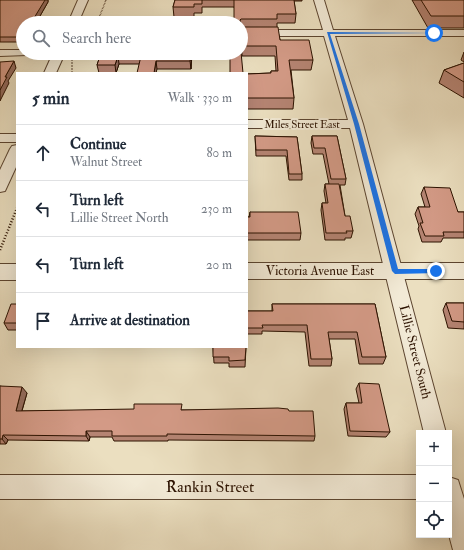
<!DOCTYPE html>
<meta charset="utf-8">
<style>
body{margin:0;font-family:"IM FELL Double Pica",serif;background:#f6f6f7;color:#1f2937}
.controls{position:absolute;right:12px;bottom:12px;display:grid;overflow:hidden;border-radius:0px;box-shadow:0 4px 16px #0002}
.controls button{width:36px;height:36px;display:grid;place-items:center;padding:0;border:0;border-bottom:1px solid #e0e1e3;background:#fff;color:#1f2937;font:20px sans-serif}
.stop{position:absolute;width:12px;height:12px;margin:-9px;border:3px solid #1a73e8;border-radius:50%;background:#fff}
.stop.end{background:#1a73e8;border-color:#fff;box-shadow:0 1px 4px #0008}
.list{margin:0;padding:0;list-style:none}
h2{display:flex;justify-content:space-between;align-items:center;height:52px;margin:0;padding:0 16px;font-size:17px}
h2 small{font-size:13px;font-weight:400;color:#747a83}
.list li{display:grid;grid-template-columns:26px 1fr auto;gap:12px;align-items:center;box-sizing:border-box;height:56px;padding:0 16px;border-top:1px solid #e0e1e3}
.list b{display:block;font-size:15px;white-space:nowrap}
.list p{margin:0;font-size:13px;white-space:nowrap;color:#747a83}
.list em{font-size:13px;font-style:normal;color:#747a83}
.icon{flex:none;width:22px;height:22px;fill:none;stroke:currentColor;stroke-width:2;stroke-linecap:round;stroke-linejoin:round}
.map{position:relative;flex:none;width:464px;height:550px;overflow:hidden}
.search{position:absolute;background:#fff;box-shadow:0 4px 16px #0002;left:16px;top:16px;width:232px;height:44px;display:flex;align-items:center;gap:10px;box-sizing:border-box;padding:0 14px;border-radius:22px;color:#747a83;font-size:15px}
.panel{position:absolute;background:#fff;box-shadow:0 4px 16px #0002;left:16px;top:72px;width:232px;height:276px;border-radius:0px}
.map>svg:first-child{display:block}
.lines{fill:none;stroke-linecap:round;stroke-linejoin:round}
.minor-casing{stroke:#5c4530;stroke-width:2}
.tertiary-casing{stroke:#5c4530;stroke-width:2}
.path-far1{stroke:#2c1200;stroke-width:1.5;stroke-dasharray:0.5 1;stroke-linecap:butt}
.path{stroke:#2c1200;stroke-width:2.5;stroke-dasharray:1 2;stroke-linecap:butt}
.minor{fill:#f2ead6;fill-rule:evenodd}
.tertiary{fill:#f2ead6;fill-rule:evenodd}
.wall{fill:#b58473;stroke:#2c1200}
.shaded-wall{fill:#946c5e;stroke:#2c1200}
.building{fill:#d39a86;stroke:#2c1200}
.route{fill:#1a73e8}
.labels{text-anchor:middle;dominant-baseline:central;stroke-width:4;stroke-linejoin:round;paint-order:stroke}
.far-street-label{font-size:11px;fill:#2c1200;stroke:#f2ead6}
.street-label{font-size:13px;fill:#2c1200;stroke:#f2ead6}
.near-street-label{font-size:16px;fill:#2c1200;stroke:#f2ead6}
</style>
<div class="map">
<svg width="464" height="550" viewBox="0 0 464 550">
<rect width="100%" height="100%" fill="#ebdfc0"/>
<filter id="stains"><feTurbulence type="fractalNoise" baseFrequency=".005" numOctaves="4"/><feColorMatrix values="0 0 0 0 .2 0 0 0 0 .09 0 0 0 0 .02 0 0 0 .5 -.17"/></filter>
<radialGradient id="worn" r=".72"><stop offset=".6" stop-color="#630" stop-opacity="0"/><stop offset="1" stop-color="#630" stop-opacity=".3"/></radialGradient>
<g class="lines">
<g class="minor-casing">
<g id="minor">
<path d="M78,0h10l-10,23h-10z"/>
<path d="M314,0h10l9,30h131v6h-129l28,88 83,309h-22l-74,-305h-103v-8h101l-24,-84h-83v-6h82z"/>
<path d="M0,50h23v3h6l-2,2 -27,1z"/>
<path d="M53,53h12l-9,20h-12z"/>
<rect x="0" y="134" width="17" height="8"/>
<path d="M17,145v20l-12,26 -5,1v-22l10,-21 2,-3z"/>
<rect x="0" y="475" width="419" height="24"/>
<path d="M449,477l9,3 6,19v51h-11l-4,-15z"/>
</g>
</g>
<g class="tertiary-casing">
<g id="tertiary">
<rect x="247" y="263" width="217" height="16"/>
<rect x="0" y="264" width="17" height="16"/>
</g>
</g>
<g class="path-far1">
<path d="M97,23l9,-23"/>
<path d="M72,73v-13l4,-7"/>
</g>
<path class="path" d="M0,250l17,-42"/>
<use href="#minor" class="minor"/>
<use href="#tertiary" class="tertiary"/>
</g>
<g class="wall">
<path d="M0,0h48v2l-12,21h-13v19h-23z"/>
<path d="M175,0h127v1h-8l2,13 -1,9h-18v4l3,13 33,20 -2,10h-20l3,28 -1,11h-46v-35l24,-1v-2h5l-1,-15h-33l-1,-33 -7,-16h-32v6h-8v4h-20l-1,-10z"/>
<path d="M412,0h52v28h-36z"/>
<path d="M464,52v10l-3,-2z"/>
<path d="M101,53h91l-1,16h-34l-18,-5h-20l-3,9h-17l-2,-8z"/>
<path d="M464,63v35l-25,-15 5,-13z"/>
<path d="M255,136l42,1 5,37v6h-13l-3,-24h-30z"/>
<path d="M312,136h25l9,43 -1,6h-5l5,31 8,15 -2,7h-6v2h-20l-4,-30 1,-7h4l-2,-12 1,-7h4l-6,-30h-10l-2,-11z"/>
<path d="M424,187l34,25h6v26h-21l-2,4h-19l-4,-13 1,-3 -4,-12 3,-7h7l-4,-13z"/>
<path d="M250,212l51,21 -1,7h-53v-23h2z"/>
<path d="M446,303h18v26l-16,-1 -5,-18z"/>
<path d="M17,304v26h-9l-4,-7z"/>
<path d="M272,304h103l11,53 -3,7h-24l-4,-25h-26l3,20 -1,7h-22l-4,-34 -43,-1v3h-15v-23h25z"/>
<path d="M213,347h33l-1,20h-16v-4h-15z"/>
<path d="M359,383l31,49 -4,5 -38,-1 -4,-27 2,-6h13l-3,-14z"/>
<path d="M0,386l27,7 -5,18 161,-1 106,1 26,25 -1,5 -146,-1v1h-54l-2,-4h-22l-1,4 -81,-1 -2,4h-6z"/>
</g>
<g class="shaded-wall">
<path d="M44,0h4v2l-12,21h-5z"/>
<path d="M191,53h1l-1,16 -1,-8z"/>
<path d="M118,56l1,8 -3,9 -1,-8z"/>
<path d="M14,61l2,7 -8,13 1,2 -9,18v-11l5,-13z"/>
<path d="M156,61l1,8 -1,4h-2z"/>
<path d="M22,387l5,6 -7,24 -4,-6z"/>
<path d="M86,431l4,6 -1,4 -3,-5z"/>
<path d="M3,435l5,5 -2,4 -4,-5z"/>
</g>
<g class="building">
<path d="M0,0h45l-14,23h-8v14h-23z"/>
<path d="M175,0h27v4h-8v3h-21z"/>
<path d="M234,0h60l2,14h-19v5h-36l-1,1v3h-6z"/>
<path d="M421,0h43v16h-33z"/>
<path d="M241,27h37l2,13h29l4,20h-24l5,38h-47v-24l24,-1v-2h7l-2,-25h-35z"/>
<path d="M241,52l2,21h-13v-20h11z"/>
<path d="M101,53h90l-1,8h-34l-2,12h-17l4,-17h-23l-3,9h-18z"/>
<path d="M14,61l-9,16h2l-7,13v-28z"/>
<path d="M464,63v19l-20,-12z"/>
<path d="M255,136l42,1 5,37h-13l-2,-24h-31z"/>
<path d="M312,136h25l9,43h-15l-6,-31h-11z"/>
<path d="M325,184h14l6,32h5l3,15h-7l1,2h-21l-4,-30h6z"/>
<path d="M424,187l26,1 8,24h6v20h-21l1,4h-19l-5,-13h3l-5,-16h12z"/>
<path d="M250,212h48l3,21h-54v-16h3z"/>
<path d="M446,303h18v19l-12,-1z"/>
<path d="M11,304h6v19h-13z"/>
<path d="M272,304h103l11,53h-24l-5,-25h-29l4,27h-21l-4,-34h-45l1,3h-16v-17h26z"/>
<path d="M213,347h33l-1,13 -16,1v-4h-16z"/>
<path d="M359,383l20,1 11,48 -40,-1 -4,-28h16z"/>
<path d="M0,386l22,1 -6,24 118,-2v-5h48l-1,6 97,-2 10,1 1,2h24l2,25 -148,-2v2h-55v-5h-26v5l-83,-1 -1,4h-2z"/>
</g>
<path class="route" d="M327,32l109,1 -106,1 29,90 39,145h38l4,2 -1,2 -44,1 -3,-3 -38,-147z"/>
<g class="labels">
<g class="far-street-label">
<text x="302" y="124">Miles Street East</text>
</g>
<g class="street-label">
<text x="320" y="271">Victoria Avenue East</text>
<text transform="translate(415 352) rotate(76)">Lillie Street South</text>
</g>
<g class="near-street-label">
<text x="210" y="487">Rankin Street</text>
</g>
</g>
<rect width="100%" height="100%" filter="url(#stains)"/>
<rect width="100%" height="100%" fill="url(#worn)"/>
</svg>
<div class="controls">
<button>+</button>
<button>−</button>
<button><svg class="icon" aria-label="locate" viewBox="0 0 24 24"><circle cx="12" cy="12" r="6"/><path d="M12 2v4M12 18v4M2 12h4M18 12h4"/></svg></button>
</div>
<div class="stop" style="left:434px;top:33px"></div>
<div class="stop end" style="left:436px;top:271px"></div>
<div class="search"><svg class="icon" aria-label="search" viewBox="0 0 24 24"><circle cx="10" cy="10" r="6"/><path d="M15 15l6 6"/></svg>Search here</div>
<section class="panel">
<h2>5 min<small>Walk · 330 m</small></h2>
<ul class="list">
<li><svg class="icon" aria-label="ahead" viewBox="0 0 24 24"><path d="M12 20V5M6 11l6-6 6 6"/></svg><div><b>Continue</b><p>Walnut Street</p></div><em>80 m</em></li>
<li><svg class="icon" aria-label="left" viewBox="0 0 24 24"><path d="M17 20v-9H6M10 6l-5 5 5 5"/></svg><div><b>Turn left</b><p>Lillie Street North</p></div><em>230 m</em></li>
<li><svg class="icon" aria-label="left" viewBox="0 0 24 24"><path d="M17 20v-9H6M10 6l-5 5 5 5"/></svg><div><b>Turn left</b></div><em>20 m</em></li>
<li><svg class="icon" aria-label="arrive" viewBox="0 0 24 24"><path d="M6 21V4h12l-3 4 3 4H6"/></svg><div><b>Arrive at destination</b></div></li>
</ul>
</section>
</div>
